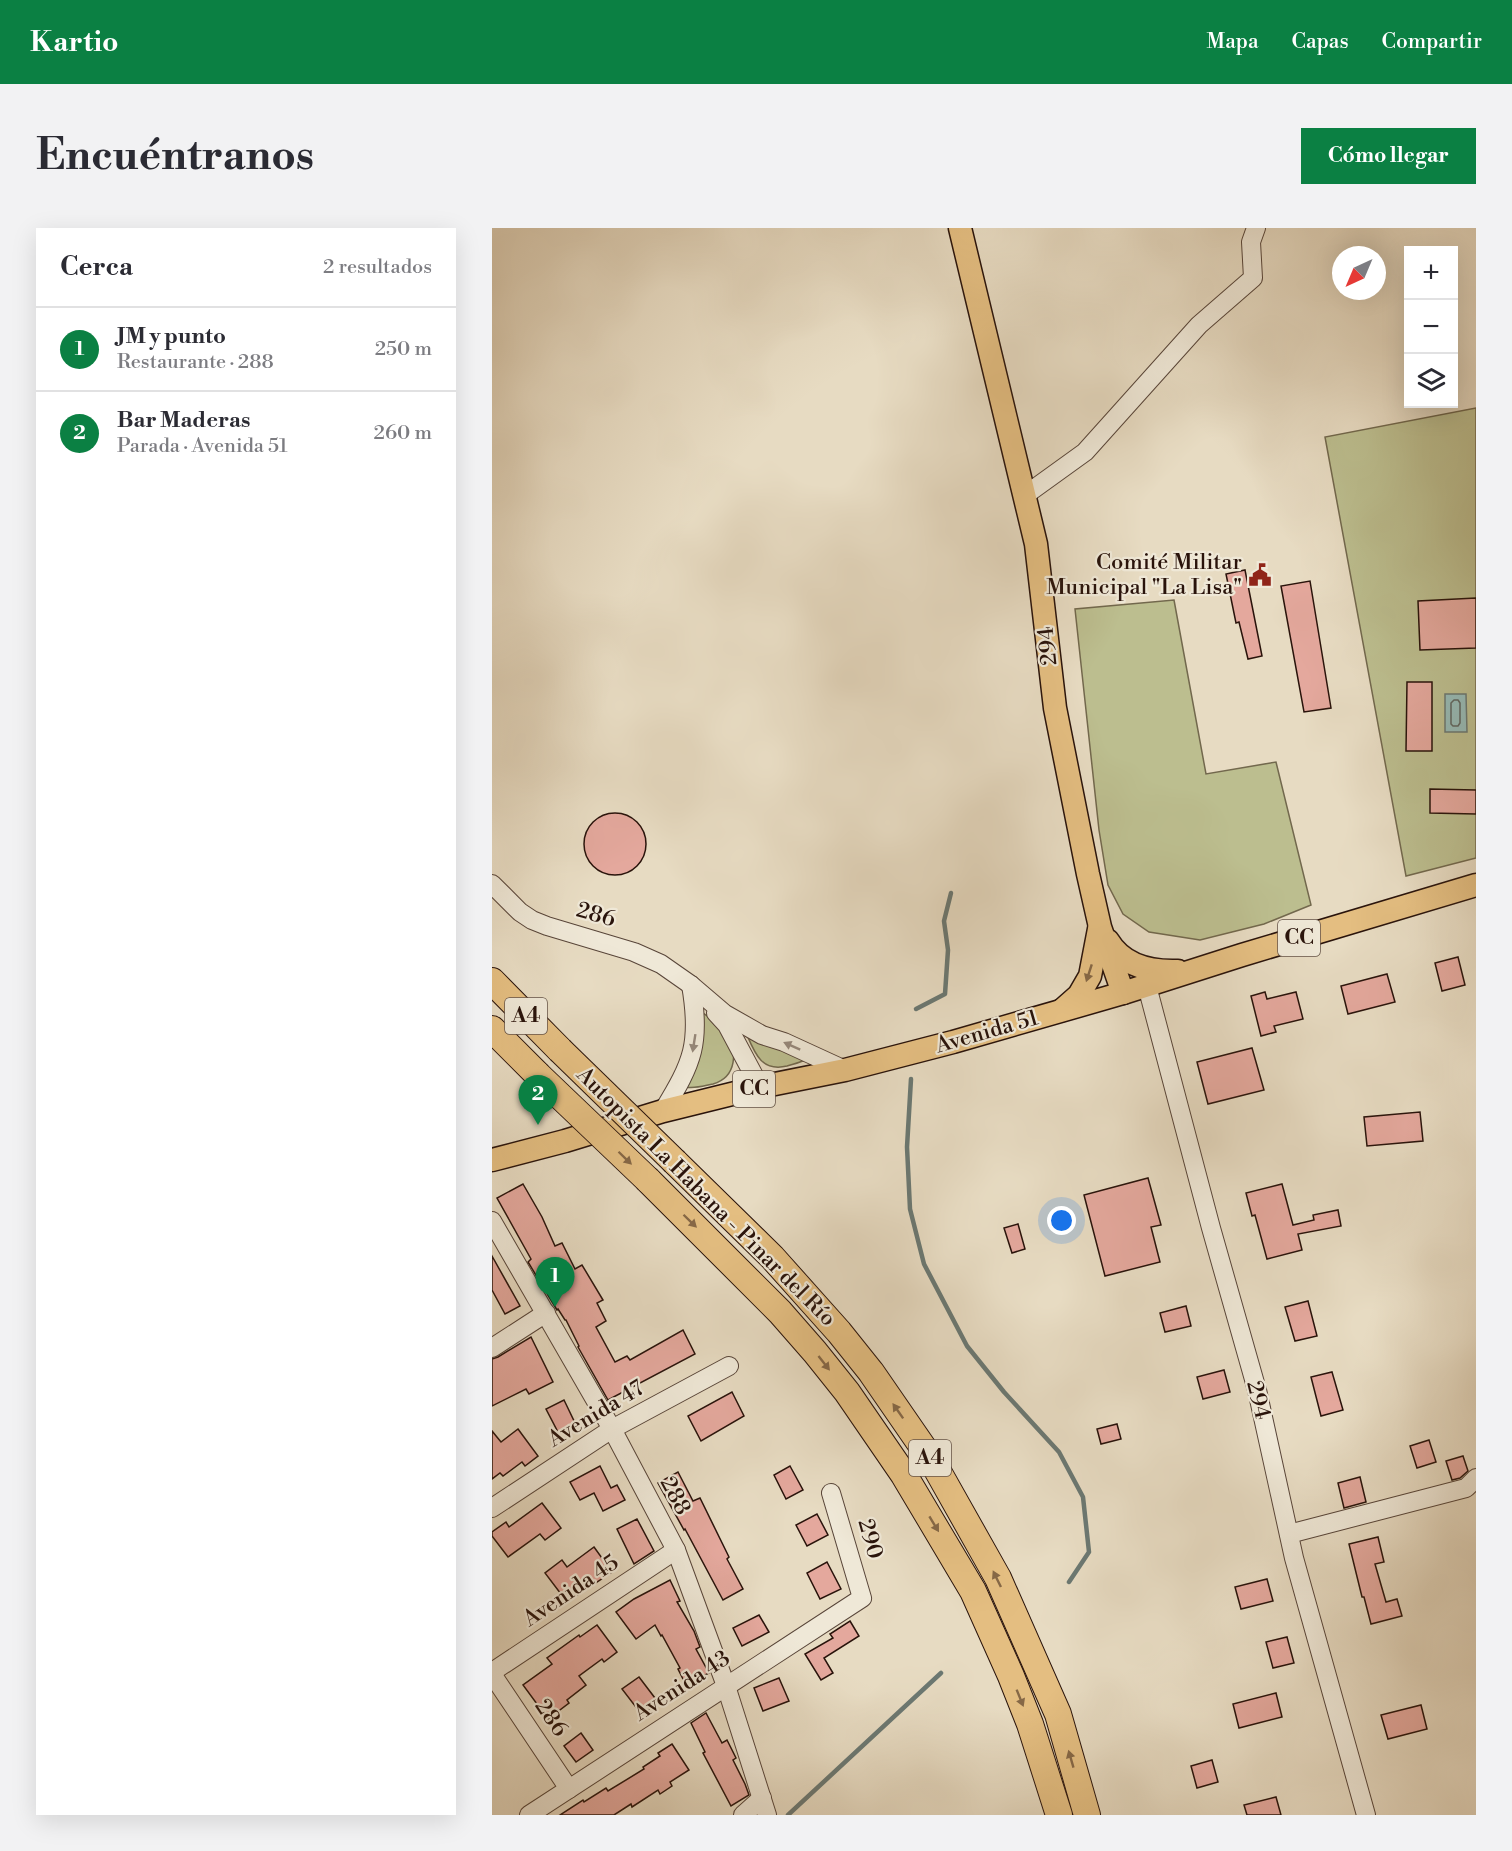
<!DOCTYPE html>
<html lang="es">
<meta charset="utf-8">
<style>
body{margin:0;font-family:"Libre Bodoni",serif;background:#f2f2f3;color:#2b2b33}
.controls{position:absolute;right:18px;top:18px;display:grid;overflow:hidden;border-radius:0px;box-shadow:0 6px 24px #0002}
.controls button{width:54px;height:54px;display:grid;place-items:center;padding:0;border:0;border-bottom:2px solid #e1e1e2;background:#fff;color:#2b2b33;font:30px sans-serif}
.compass{position:absolute;left:840px;top:18px;width:54px;height:54px;border-radius:50%;background:#fff;box-shadow:0 6px 24px #0002;rotate:224deg}
.you{position:absolute;left:570px;top:993px;width:21px;height:21px;margin:-15px;border:4px solid #fff;border-radius:50%;background:#1a73e8;box-shadow:0 0 0 9px #1a73e833}
.badge{display:grid;place-items:center;width:39px;height:39px;border-radius:50%;background:#0b8043;color:#fff;font-size:20px;font-weight:700}
.pin{position:absolute;translate:-50% -50px;filter:drop-shadow(0 2px 3px #0008)}
.pin::after{content:'';position:absolute;top:32px;width:21px;height:18px;background:inherit;clip-path:polygon(0 0,100% 0,50% 100%)}
.list{margin:0;padding:0;list-style:none}
h2{display:flex;justify-content:space-between;align-items:center;height:78px;margin:0;padding:0 24px;font-size:26px}
h2 small{font-size:20px;font-weight:400;color:#7c7c81}
.list li{display:grid;grid-template-columns:39px 1fr auto;gap:18px;align-items:center;box-sizing:border-box;height:84px;padding:0 24px;border-top:2px solid #e1e1e2}
.list b{display:block;font-size:22px;white-space:nowrap}
.list p{margin:0;font-size:20px;white-space:nowrap;color:#7c7c81}
.list em{font-size:20px;font-style:normal;color:#7c7c81}
.icon{flex:none;width:33px;height:33px;fill:none;stroke:currentColor;stroke-width:2;stroke-linecap:round;stroke-linejoin:round}
.map{position:relative;flex:none;width:984px;height:1587px;overflow:hidden;border-radius:0px}
header{display:flex;align-items:center;gap:36px;box-sizing:border-box;height:84px;padding:0 30px;background:#0b8043;color:#fff}
header strong{font-size:28px}
nav{display:flex;gap:33px;margin-inline-start:auto;font-size:21px}
.intro{display:flex;align-items:center;justify-content:space-between;box-sizing:border-box;height:144px;padding:0 36px}
h1{margin:0;font-size:42px}
.button{padding:15px 27px;border-radius:0px;background:#0b8043;color:#fff;font-size:21px;font-weight:700}
main{display:flex;gap:36px;padding:0 36px}
aside{flex:1;background:#fff;border-radius:0px;box-shadow:0 6px 24px #0002}
.map>svg:first-child{display:block}
.green{fill:#bcbe8f;stroke:#72684d;stroke-width:1.5}
.water{fill:#97bbb7;stroke:#6b7872;stroke-width:1.5}
.lines{fill:none;stroke-linecap:round;stroke-linejoin:round}
.shore{stroke:#606761;stroke-width:1.5}
.stream{stroke:#6b7872;stroke-width:4.5}
.building{fill:#e4a89d;stroke:#29130b;stroke-width:1.5}
.minor-casing{stroke:#584539;stroke-width:20}
.major-casing{stroke:#29130b;stroke-width:25}
.highway-casing{stroke:#29130b;stroke-width:28}
.minor{stroke:#efe8d7;stroke-width:18}
.major{stroke:#e4be81;stroke-width:22}
.highway{stroke:#e4be81;stroke-width:26}
.highway-bridge-casing{stroke:#29130b;stroke-width:28;stroke-linecap:butt}
.highway-bridge{stroke:#e4be81;stroke-width:26}
.oneway{fill:#866846}
.oneway2{fill:#96887b}
.labels{text-anchor:middle;dominant-baseline:central;stroke-width:4.5;stroke-linejoin:round;paint-order:stroke}
.shield{fill:#efe8d7;stroke:#645348;stroke-width:1.5}
.shield-label{font-size:21px;font-weight:bold;fill:#29130b}
.poi-label{font-size:22px;fill:#29130b;stroke:#efe8d7;text-anchor:end}
.street-label{font-size:22px;fill:#29130b;stroke:#efe8d7}
</style>
<header>
<strong>Kartio</strong>
<nav><a>Mapa</a><a>Capas</a><a>Compartir</a></nav>
</header>
<div class="intro"><h1>Encuéntranos</h1><a class="button">Cómo llegar</a></div>
<main>
<aside>
<h2>Cerca<small>2 resultados</small></h2>
<ul class="list">
<li><span class="badge">1</span><div><b>JM y punto</b><p>Restaurante · 288</p></div><em>250 m</em></li>
<li><span class="badge">2</span><div><b>Bar Maderas</b><p>Parada · Avenida 51</p></div><em>260 m</em></li>
</ul>
</aside>
<div class="map">
<svg width="984" height="1587" viewBox="0 0 984 1587">
<rect width="100%" height="100%" fill="#e7dbc2"/>
<filter id="stains"><feTurbulence type="fractalNoise" baseFrequency=".00333" numOctaves="4"/><feColorMatrix values="0 0 0 0 .2 0 0 0 0 .09 0 0 0 0 .02 0 0 0 .5 -.17"/></filter>
<radialGradient id="worn" r=".72"><stop offset=".6" stop-color="#630" stop-opacity="0"/><stop offset="1" stop-color="#630" stop-opacity=".3"/></radialGradient>
<g class="green">
<path d="M984,180v450l-70,18 -81,-439z"/>
<path d="M682,372l32,174 70,-12 35,143 -47,19 -64,16 -51,-8 -26,-18 -15,-29 -9,-55 -24,-221z"/>
<path d="M208,783c9,6 20,13 26,22 12,18 11,44 -13,51 -10,2 -18,5 -28,3z"/>
<path d="M255,807l58,25c-6,3 -12,4 -18,6 -25,6 -32,-12 -40,-31z"/>
</g>
<path class="water" d="M953,466h21l1,38h-22z"/>
<g class="lines">
<path class="shore" d="M962,472h4l2,3v20l-2,3h-5l-2,-2v-21z"/>
<g class="stream">
<path d="M424,781l29,-15 3,-44 -4,-29 7,-28"/>
<path d="M419,851l-4,68 3,62 14,55 43,82 37,46 55,60 24,45 6,55 -20,30"/>
<path d="M296,1587l153,-142"/>
</g>
</g>
<g class="building">
<path d="M753,342l17,86 -14,3 -9,-37 -3,1 -10,-49z"/>
<path d="M818,353l21,127 -27,4 -23,-126z"/>
<path d="M984,370v50l-56,2 -2,-49z"/>
<path d="M915,454h25v69h-26z"/>
<path d="M938,561l46,1v24l-46,-1z"/>
<circle cx="123" cy="616" r="31"/>
<path d="M966,729l7,28 -23,6 -7,-28z"/>
<path d="M895,746l8,28 -47,12 -7,-28z"/>
<path d="M773,764l2,7 29,-7 7,27 -29,7 2,6 -15,4 -10,-40z"/>
<path d="M760,820l12,42 -56,14 -11,-42z"/>
<path d="M928,884l3,29 -56,5 -3,-29z"/>
<path d="M656,950l13,47 -10,2 9,35 -55,14 -21,-81z"/>
<path d="M31,956l19,33 13,29 7,-3 13,26 7,-4 21,35 -6,3 9,18 -10,6 19,35 12,-6 3,4 53,-30 12,24 -87,46 -30,-53 1,-1 -13,-26h-1l-7,-11 -1,1 -29,-48 3,-3 -34,-61z"/>
<path d="M790,956l11,41 21,-5 -1,-5 25,-5 3,16 -43,8 4,16 -35,9 -12,-44 -3,1 -6,-23z"/>
<path d="M526,996l7,25 -13,4 -8,-25z"/>
<path d="M0,1028l28,50 -15,8 -13,-24z"/>
<path d="M816,1073l9,35 -22,5 -10,-34z"/>
<path d="M694,1078l5,20 -26,6 -5,-19z"/>
<path d="M39,1109l22,45 -24,12 -3,-5 -34,17v-47l6,-2z"/>
<path d="M732,1142l6,22 -27,7 -6,-22z"/>
<path d="M840,1144l11,38 -22,6 -10,-39z"/>
<path d="M240,1164l12,24 -43,25 -13,-25z"/>
<path d="M72,1172l12,25 -17,9 -13,-25z"/>
<path d="M625,1196l4,15 -20,5 -4,-15z"/>
<path d="M26,1201l20,27 -13,10 -3,-4 -19,14 -3,-3 -8,6v-48l9,11z"/>
<path d="M937,1212l7,22 -19,6 -7,-22z"/>
<path d="M971,1228l5,15 -8,7 -8,2 -6,-19z"/>
<path d="M108,1238l11,22 6,-3 8,15 -22,11 -9,-18 -14,7 -10,-18z"/>
<path d="M298,1238l13,24 -17,9 -12,-24z"/>
<path d="M186,1244l15,29 7,-3 29,59 -2,2 16,30 -20,11 -38,-71 -1,1 -26,-47z"/>
<path d="M868,1249l6,25 -22,6 -6,-25z"/>
<path d="M50,1275l19,25 -16,12 -5,-6 -32,23 -16,-21v-4l14,-10 3,5z"/>
<path d="M325,1286l11,21 -21,11 -11,-21z"/>
<path d="M145,1291l17,32 -20,13 -17,-35z"/>
<path d="M886,1309l6,25 -9,2 11,38 11,-3 5,17 -31,8 -7,-27h-2l-13,-53z"/>
<path d="M102,1319l18,25 -45,30 -22,-29 17,-13 5,7z"/>
<path d="M335,1334l14,27 -21,10 -13,-26z"/>
<path d="M775,1351l6,22 -32,8 -6,-22z"/>
<path d="M178,1352l10,21 -3,1 17,29 6,16 -4,2 13,24 -23,12 -8,-16 2,-1 -18,-33 -1,1 -6,-11 -19,14 -20,-27 18,-13z"/>
<path d="M267,1387l10,17 -27,14 -9,-18z"/>
<path d="M358,1393l9,15 -35,22 9,15 -12,7 -16,-26 28,-16 -3,-4z"/>
<path d="M105,1397l20,27 -13,10 -2,-3 -23,17 7,9 -19,15 2,3 -21,16 -25,-34 29,-21 -5,-6 32,-23 1,2z"/>
<path d="M795,1409l7,26 -21,5 -7,-26z"/>
<path d="M147,1449l19,25 -16,13 -20,-26z"/>
<path d="M287,1450l10,23 -26,10 -9,-23z"/>
<path d="M784,1465l6,24 -43,11 -6,-24z"/>
<path d="M929,1477l6,24 -39,10 -7,-24z"/>
<path d="M214,1485l16,30 5,-3 9,18 -3,2 12,24 4,11 -18,11 -28,-53 2,-1 -14,-29z"/>
<path d="M89,1505l12,17 -17,12 -12,-16z"/>
<path d="M180,1516l17,26 -19,12 2,4 -12,8 -2,-4 -26,17 -1,-3 -17,11h-54l23,-15 1,2 22,-14 2,3 36,-22 -1,-2 17,-11 -2,-3z"/>
<path d="M720,1532l6,22 -21,6 -6,-22z"/>
<path d="M784,1569l5,18h-34l-3,-10z"/>
</g>
<g class="lines">
<g class="minor-casing">
<g id="minor">
<path d="M532,268l61,-44 114,-127 54,-47 -2,-36 5,-14"/>
<path d="M0,656l28,28 12,8 15,6 87,26 27,12 30,21 34,29 37,21 22,7 61,28"/>
<path d="M655,758l64,242 46,162 37,168 72,257"/>
<path d="M224,785l11,12 33,62"/>
<path d="M171,883c30,-49 38,-68 28,-126"/>
<path d="M0,993l120,208 64,121 50,136 41,129"/>
<path d="M0,1120l54,-35"/>
<path d="M0,1280l120,-79 117,-63"/>
<path d="M797,1306l177,-46 10,-10"/>
<path d="M0,1444l184,-122"/>
<path d="M0,1446l77,115"/>
<path d="M37,1587l333,-217 -31,-105"/>
<path d="M251,1587l19,-17"/>
</g>
</g>
<g class="major-casing">
<g id="major">
<path d="M468,0l76,316 19,164 33,166 12,53 23,66"/>
<path d="M616,713c15,25 43,31 70,30"/>
<path d="M570,782l17,-15 11,-19 9,-47"/>
<path d="M0,932l73,-19 98,-30 97,-24 85,-17 108,-28 170,-49 119,-38 234,-70"/>
</g>
</g>
<g class="highway-casing">
<g id="highway">
<path d="M0,753l68,69"/>
<path d="M0,801l45,45"/>
<path d="M183,934l97,95 67,75 32,40 60,87 67,119 60,136 29,101"/>
<path d="M156,952l132,132 35,40 32,40 57,83 69,116 38,85 19,48 29,91"/>
</g>
</g>
<use href="#minor" class="minor"/>
<use href="#major" class="major"/>
<use href="#highway" class="highway"/>
<g class="highway-bridge-casing">
<g id="highway-bridge">
<path d="M68,822l115,112"/>
<path d="M45,846l111,106"/>
</g>
</g>
<use href="#highway-bridge" class="highway-bridge"/>
</g>
<defs><path id="oneway-solid" d="M-6-.8H1V-3.2L6.5 0L1 3.2V.8H-6Z" transform="scale(1.5)"/></defs>
<g class="oneway">
<use href="#oneway-solid" transform="translate(597 745) rotate(108)"/>
<use href="#oneway-solid" transform="translate(133 930) rotate(44)"/>
<use href="#oneway-solid" transform="translate(198 993) rotate(44)"/>
<use href="#oneway-solid" transform="translate(332 1135) rotate(52)"/>
<use href="#oneway-solid" transform="translate(406 1183) rotate(-125)"/>
<use href="#oneway-solid" transform="translate(442 1296) rotate(59)"/>
<use href="#oneway-solid" transform="translate(505 1351) rotate(-116)"/>
<use href="#oneway-solid" transform="translate(528 1470) rotate(68)"/>
<use href="#oneway-solid" transform="translate(579 1531) rotate(-106)"/>
</g>
<g class="oneway2">
<use href="#oneway-solid" transform="translate(202 815) rotate(99)"/>
<use href="#oneway-solid" transform="translate(300 818) rotate(-156)"/>
</g>
<defs>
<g id="civic-bare" transform="scale(1.8)"><path d="M-.6-6.5H3V-4.5H.6V-3L4-1V1h2V6H-6V1h2V-1L-.6-3ZM-1.2 2.5V6h2.4V2.5Z" fill="#8f2418" stroke="#efe8d7" stroke-width="2.5" paint-order="stroke"/></g>
</defs>
<g fill-rule="evenodd">
<use href="#civic-bare" x="768" y="347"/>
</g>
<g class="labels">
<g class="shield">
<rect x="786" y="692" width="42" height="36" rx="4.5"/>
<rect x="13" y="770" width="42" height="36" rx="4.5"/>
<rect x="241" y="843" width="42" height="36" rx="4.5"/>
<rect x="417" y="1212" width="42" height="36" rx="4.5"/>
</g>
<g class="shield-label">
<text x="807" y="710">CC</text>
<text x="34" y="788">A4</text>
<text x="262" y="861">CC</text>
<text x="438" y="1230">A4</text>
</g>
<g class="poi-label">
<text x="750" y="334">Comité Militar<tspan x="750" dy="25">Municipal "La Lisa"</tspan></text>
</g>
<g class="street-label">
<text transform="translate(556 418) rotate(-96)">294</text>
<text transform="translate(104 687) rotate(16)">286</text>
<text transform="translate(495 804) rotate(-16)">Avenida 51</text>
<text transform="translate(214 969) rotate(45)">Autopista La Habana - Pinar del Río</text>
<text transform="translate(766 1172) rotate(76)">294</text>
<text transform="translate(104 1186) rotate(-31)">Avenida 47</text>
<text transform="translate(183 1268) rotate(62)">288</text>
<text transform="translate(378 1311) rotate(74)">290</text>
<text transform="translate(79 1363) rotate(-34)">Avenida 45</text>
<text transform="translate(190 1458) rotate(-33)">Avenida 43</text>
<text transform="translate(59 1490) rotate(56)">286</text>
</g>
</g>
<rect width="100%" height="100%" filter="url(#stains)"/>
<rect width="100%" height="100%" fill="url(#worn)"/>
</svg>
<div class="controls">
<button>+</button>
<button>−</button>
<button><svg class="icon" aria-label="layers" viewBox="0 0 24 24"><path d="M12 4l9 5-9 5-9-5zM3 14l9 5 9-5"/></svg></button>
</div>
<svg class="compass" viewBox="-18 -18 36 36"><path d="M0-13l5 13h-10z" fill="#e53935"/><path d="M0 13l5-13h-10z" fill="#7c7c81"/></svg>
<div class="you"></div>
<div class="pin badge" style="left:63px;top:1079px">1</div>
<div class="pin badge" style="left:46px;top:897px">2</div>
</div>
</main>
